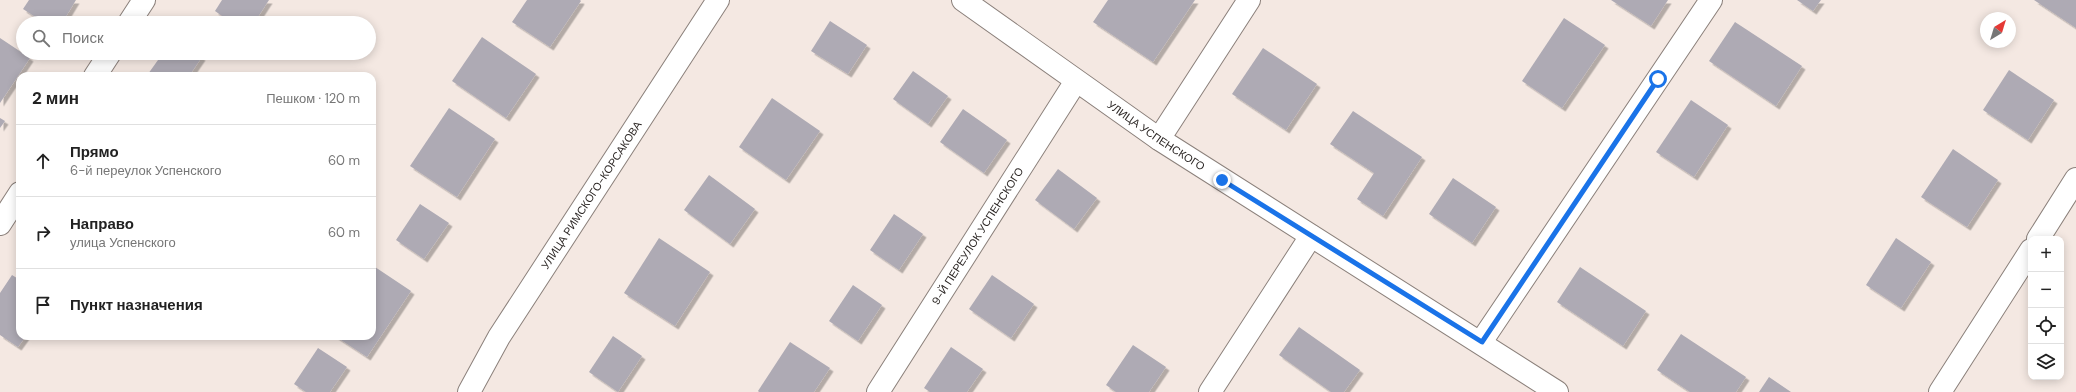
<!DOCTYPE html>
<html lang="ru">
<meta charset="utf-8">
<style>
body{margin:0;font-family:"DM Sans",sans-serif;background:#f2f2f2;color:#222}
.controls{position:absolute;right:12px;bottom:12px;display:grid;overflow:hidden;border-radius:8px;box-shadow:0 2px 10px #0003}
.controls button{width:36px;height:36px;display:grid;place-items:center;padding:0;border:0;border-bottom:1px solid #e0e0e0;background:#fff;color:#222;font:20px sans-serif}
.compass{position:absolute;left:1980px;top:12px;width:36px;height:36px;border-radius:50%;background:#fff;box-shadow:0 2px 10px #0003;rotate:38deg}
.stop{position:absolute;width:12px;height:12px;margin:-9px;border:3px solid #1a73e8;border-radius:50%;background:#fff}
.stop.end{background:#1a73e8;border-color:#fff;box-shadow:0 1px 4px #0008}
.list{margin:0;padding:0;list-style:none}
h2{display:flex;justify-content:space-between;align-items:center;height:52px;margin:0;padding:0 16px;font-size:17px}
h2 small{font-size:13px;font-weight:400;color:#767676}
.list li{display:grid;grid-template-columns:26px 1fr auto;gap:12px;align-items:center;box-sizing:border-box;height:72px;padding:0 16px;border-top:1px solid #e0e0e0}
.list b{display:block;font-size:15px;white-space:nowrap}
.list p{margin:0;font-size:13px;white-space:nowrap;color:#767676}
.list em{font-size:13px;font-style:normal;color:#767676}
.icon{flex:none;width:22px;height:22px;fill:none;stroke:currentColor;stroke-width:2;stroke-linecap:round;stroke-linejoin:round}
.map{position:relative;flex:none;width:2076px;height:392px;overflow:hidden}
.search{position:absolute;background:#fff;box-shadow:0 2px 10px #0003;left:16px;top:16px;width:360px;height:44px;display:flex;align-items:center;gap:10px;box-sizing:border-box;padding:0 14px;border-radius:22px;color:#767676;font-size:15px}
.panel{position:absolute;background:#fff;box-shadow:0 2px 10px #0003;left:16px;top:72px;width:360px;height:268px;border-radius:12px}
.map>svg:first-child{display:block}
.building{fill:#aeaab4;filter:url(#shadow)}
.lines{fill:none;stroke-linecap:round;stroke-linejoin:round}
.minor-casing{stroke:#8b807b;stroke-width:24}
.minor{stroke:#fff;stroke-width:22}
.route{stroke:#1a73e8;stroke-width:5}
.labels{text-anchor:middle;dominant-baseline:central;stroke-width:4;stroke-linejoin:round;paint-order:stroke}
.street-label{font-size:11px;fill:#2d2826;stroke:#fff}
</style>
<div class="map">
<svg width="2076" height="392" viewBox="0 0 2076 392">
<defs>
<filter id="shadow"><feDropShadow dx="3.5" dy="3.5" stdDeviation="0" flood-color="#0004"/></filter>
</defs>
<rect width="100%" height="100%" fill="#f4e8e2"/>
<g class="building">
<path d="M29,0h47l-14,23h-17l-22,-14z"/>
<path d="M222,0h47l-15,23h-22l-17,-12z"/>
<path d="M527,0h53l1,1 -31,46 -38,-25z"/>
<path d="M1108,0h87l-42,62 -60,-40z"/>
<path d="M1611,0h57l-17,26z"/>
<path d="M1797,0h24l-8,11z"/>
<path d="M2034,0h42v28z"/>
<path d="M1564,18l41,27 -43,63 -40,-27z"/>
<path d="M830,21l37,24 -19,29 -37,-23z"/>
<path d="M1735,22l67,44 -26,40 -67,-45z"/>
<path d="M482,37l54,37 -30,44 -54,-37z"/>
<path d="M0,38l30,20 -30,45z"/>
<path d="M1263,48l54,36 -31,46 -54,-36z"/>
<path d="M163,53h32l7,4 -13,19h-38l-3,-2z"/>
<path d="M2009,70l45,30 -26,40 -45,-30z"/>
<path d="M913,71l35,25 -20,28 -35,-25z"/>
<path d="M772,98l48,33 -34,49 -47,-33z"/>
<path d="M1691,100l37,25 -34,52 -38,-25z"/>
<path d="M449,108l46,31 -38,58 -47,-31z"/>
<path d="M963,109l44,31 -23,33 -44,-31z"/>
<path d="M1353,111l69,46 -39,59 -26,-17 17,-26 -44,-29z"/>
<path d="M0,118l5,3 -5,7z"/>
<path d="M1953,149l45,31 -31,47 -46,-30z"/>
<path d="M1058,169l39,29 -23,31 -39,-29z"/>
<path d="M709,175l46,34 -25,35 -46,-34z"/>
<path d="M1453,178l43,29 -24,36 -43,-29z"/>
<path d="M420,204l29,19 -25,36 -28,-19z"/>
<path d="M894,214l29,20 -24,36 -29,-20z"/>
<path d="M659,238l51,34 -35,54 -51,-33z"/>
<path d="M1896,238l35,24 -30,46 -35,-23z"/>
<path d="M372,265l39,26 -44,66 -32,-21h37z"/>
<path d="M1580,267l66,44 -23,35 -66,-44z"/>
<path d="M12,275l8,5v56h6l-8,11 -18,-12v-42z"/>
<path d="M992,275l42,29 -23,34 -42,-29z"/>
<path d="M853,285l29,20 -24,36 -29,-20z"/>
<path d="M1299,327l61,43 -16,22h-13l-52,-37z"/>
<path d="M1681,334l65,43 -10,15h-46l-33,-22z"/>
<path d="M613,336l29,20 -24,36 -29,-20z"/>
<path d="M790,342l40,26 -16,24h-55l-1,-1z"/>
<path d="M1133,345l33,22 -17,25h-33l-10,-7z"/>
<path d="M951,347l32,22 -16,23h-37l-6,-4z"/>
<path d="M318,348l29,19 -17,25h-24l-12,-8z"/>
<path d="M1769,377l22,15h-32z"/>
</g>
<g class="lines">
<g class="minor-casing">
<g id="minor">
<path id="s1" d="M963,0l196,139 398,253"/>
<path d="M129,23l15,-23"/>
<path d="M95,76l15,-23"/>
<path d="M1159,139l90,-139"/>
<path d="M0,224l20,-31"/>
<path d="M2038,239l38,-60"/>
<path d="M1481,342l230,-342"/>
<path id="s2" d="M469,392l30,-55 219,-337"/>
<path id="s3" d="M878,392l198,-311"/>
<path d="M1210,392l101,-156"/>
<path d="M1940,392l91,-142"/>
</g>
</g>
<use href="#minor" class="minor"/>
</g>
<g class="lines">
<path class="route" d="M1222,180l260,162 176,-263"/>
</g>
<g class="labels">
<g class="street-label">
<text stroke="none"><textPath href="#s1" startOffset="236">УЛИЦА УСПЕНСКОГО</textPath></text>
<text stroke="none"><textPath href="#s2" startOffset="232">УЛИЦА РИМСКОГО-КОРСАКОВА</textPath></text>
<text stroke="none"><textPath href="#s3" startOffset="185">9-Й ПЕРЕУЛОК УСПЕНСКОГО</textPath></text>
</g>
</g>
</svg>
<div class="controls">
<button>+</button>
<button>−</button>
<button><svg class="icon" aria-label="locate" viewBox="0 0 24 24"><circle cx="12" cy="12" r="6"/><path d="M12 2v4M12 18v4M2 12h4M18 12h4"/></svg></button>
<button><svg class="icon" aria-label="layers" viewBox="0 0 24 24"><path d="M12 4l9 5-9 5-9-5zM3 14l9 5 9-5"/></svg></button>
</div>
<svg class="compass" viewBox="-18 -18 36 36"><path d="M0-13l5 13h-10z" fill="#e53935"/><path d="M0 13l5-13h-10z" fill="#767676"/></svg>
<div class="stop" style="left:1658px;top:79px"></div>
<div class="stop end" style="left:1222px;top:180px"></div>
<div class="search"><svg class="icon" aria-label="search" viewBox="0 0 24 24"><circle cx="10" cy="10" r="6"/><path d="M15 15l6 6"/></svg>Поиск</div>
<section class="panel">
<h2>2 мин<small>Пешком · 120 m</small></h2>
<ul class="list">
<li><svg class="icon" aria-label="ahead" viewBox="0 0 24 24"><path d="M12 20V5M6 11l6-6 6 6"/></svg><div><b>Прямо</b><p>6-й переулок Успенского</p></div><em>60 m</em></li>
<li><svg class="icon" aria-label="right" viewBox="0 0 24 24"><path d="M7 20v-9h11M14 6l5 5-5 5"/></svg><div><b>Направо</b><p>улица Успенского</p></div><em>60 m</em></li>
<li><svg class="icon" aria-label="arrive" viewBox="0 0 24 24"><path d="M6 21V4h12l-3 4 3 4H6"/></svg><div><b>Пункт назначения</b></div></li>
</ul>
</section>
</div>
